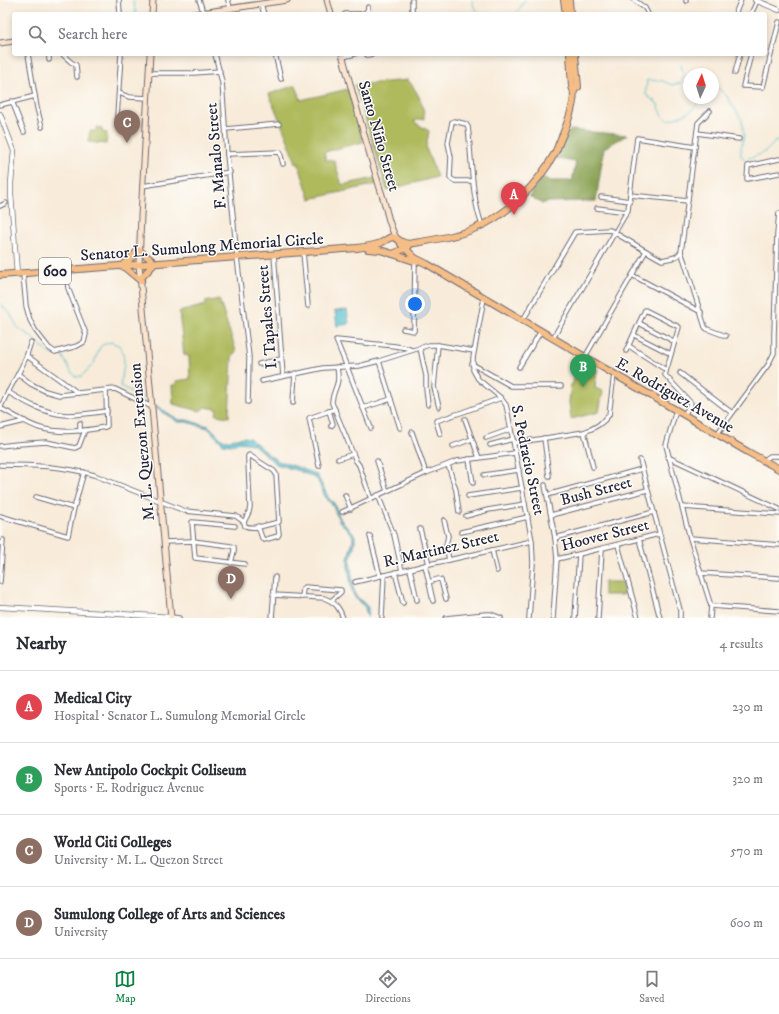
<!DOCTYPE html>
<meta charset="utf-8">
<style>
body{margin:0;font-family:"IM FELL DW Pica",serif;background:#f2f2f3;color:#2b2b33}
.compass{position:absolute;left:683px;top:68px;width:36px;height:36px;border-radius:50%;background:#fff;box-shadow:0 2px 6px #0003;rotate:4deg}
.you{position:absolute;left:415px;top:304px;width:14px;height:14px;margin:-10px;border:3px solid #fff;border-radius:50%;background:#1a73e8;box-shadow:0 0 0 6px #1a73e833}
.badge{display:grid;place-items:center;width:26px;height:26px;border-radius:50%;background:#0b8043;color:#fff;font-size:13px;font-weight:700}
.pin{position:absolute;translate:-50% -33px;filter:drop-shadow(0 1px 2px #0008)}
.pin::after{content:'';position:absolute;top:21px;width:14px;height:12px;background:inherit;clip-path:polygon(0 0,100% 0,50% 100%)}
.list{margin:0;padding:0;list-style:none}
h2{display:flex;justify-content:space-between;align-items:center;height:52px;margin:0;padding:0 16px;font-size:17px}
h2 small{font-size:13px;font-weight:400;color:#7c7c81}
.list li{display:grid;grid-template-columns:26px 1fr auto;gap:12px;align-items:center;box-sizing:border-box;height:72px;padding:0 16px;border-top:1px solid #e1e1e2}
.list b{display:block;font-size:15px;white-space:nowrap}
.list p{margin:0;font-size:13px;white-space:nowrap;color:#7c7c81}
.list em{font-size:13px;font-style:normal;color:#7c7c81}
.icon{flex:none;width:22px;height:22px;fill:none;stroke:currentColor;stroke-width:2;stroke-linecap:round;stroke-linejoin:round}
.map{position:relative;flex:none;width:779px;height:618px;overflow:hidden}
.search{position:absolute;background:#fff;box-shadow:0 2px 6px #0003;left:12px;right:12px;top:12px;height:44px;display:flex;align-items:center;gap:10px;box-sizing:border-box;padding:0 14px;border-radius:4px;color:#7c7c81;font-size:15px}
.sheet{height:340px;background:#fff}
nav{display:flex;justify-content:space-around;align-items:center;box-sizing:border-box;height:56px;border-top:1px solid #e1e1e2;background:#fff;font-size:11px;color:#7c7c81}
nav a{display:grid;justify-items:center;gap:2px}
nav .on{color:#0b8043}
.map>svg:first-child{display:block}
.green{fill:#aeba5c;stroke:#686e4c}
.forest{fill:#8aa254;stroke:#566248}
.water{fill:#52becc;stroke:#3a7084}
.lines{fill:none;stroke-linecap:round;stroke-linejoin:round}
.stream{stroke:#52becc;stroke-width:1}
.minor-casing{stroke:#6d6872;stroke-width:5.5}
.tertiary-casing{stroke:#6d6872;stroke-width:6}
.secondary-casing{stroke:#6d6872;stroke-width:7}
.primary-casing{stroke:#6d6872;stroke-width:8}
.minor{stroke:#fff;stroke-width:3.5}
.tertiary{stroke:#fff;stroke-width:4.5}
.secondary{stroke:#fbe5cf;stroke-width:5}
.primary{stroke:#f6be87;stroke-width:6}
.labels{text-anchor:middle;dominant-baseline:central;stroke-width:3;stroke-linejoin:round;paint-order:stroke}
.shield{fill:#fdfcf7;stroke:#646373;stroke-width:1}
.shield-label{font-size:15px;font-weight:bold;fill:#22223b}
.street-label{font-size:16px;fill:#22223b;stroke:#fdfcf7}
</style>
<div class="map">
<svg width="779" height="618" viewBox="0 0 779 618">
<rect width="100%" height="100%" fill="#fdfcf7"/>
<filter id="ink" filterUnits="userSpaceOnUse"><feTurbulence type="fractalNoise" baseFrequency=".025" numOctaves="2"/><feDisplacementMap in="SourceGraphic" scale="8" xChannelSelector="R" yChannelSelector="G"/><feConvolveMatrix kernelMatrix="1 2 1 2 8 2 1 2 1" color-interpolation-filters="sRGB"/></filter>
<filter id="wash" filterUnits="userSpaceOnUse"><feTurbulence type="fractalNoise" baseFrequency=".012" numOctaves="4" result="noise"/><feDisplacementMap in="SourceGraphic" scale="16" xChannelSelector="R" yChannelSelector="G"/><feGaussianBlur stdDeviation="0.9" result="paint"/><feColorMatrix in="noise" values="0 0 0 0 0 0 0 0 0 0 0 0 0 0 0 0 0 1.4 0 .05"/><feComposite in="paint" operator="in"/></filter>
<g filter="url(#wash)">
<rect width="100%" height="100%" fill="#f8ebd9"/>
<g class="green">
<path d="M408,80c9,11 17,25 16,39l-7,1 -3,2 15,9 -3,17 11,29 -50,13 -32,-105z"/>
<path d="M296,85l5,15 47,-11 15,53 -39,10 2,8h8l8,25 33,-7 2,6 -67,15 -12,-37 -2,1 -5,-15 -22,-54z"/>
<path d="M97,127l5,1v4l5,1 -1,11 -18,-2 2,-11h6z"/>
<path d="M219,299l17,52 -4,6 -3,60 -13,-2 1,-6 -12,-2 -5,4 -27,-7 -1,-19h4v-4l14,-2 -1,-23 -5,-1 -5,-43 27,-7 -1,-3z"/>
<path d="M576,358l21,12 -2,18 8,3 -4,21 -28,7 -2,-17 2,-18h2z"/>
<rect x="604" y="582" width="19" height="13"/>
</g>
<path class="forest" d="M570,130l57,5 -23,13 -8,53 -49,1 -5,2 -13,-8 13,-19 8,4h22l4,-19 -19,-3z"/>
<g class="water">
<path d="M347,310l2,14 -12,2 -2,-15z"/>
<path d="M155,405l24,15h8l10,3 12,3 14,14h8l1,-1 12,-2 5,1 8,6 12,11 9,6 17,5 22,9 12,24 5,4 7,17 12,12 2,4v4l-1,6 -4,14 3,25 2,10 13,12v8h-2l-1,-8 -9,-8 -4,-7 -4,-26v-7l5,-20 -1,-5 -13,-13 -7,-17 -6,-5 -9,-20 -18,-8 -23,-7 -23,-20 -13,-2 -10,3 -7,-1 -15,-16 -22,-6h-8l-22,-14z"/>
</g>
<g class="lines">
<g class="stream">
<path d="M133,0l3,14"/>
<path d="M472,0l2,7 6,7"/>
<path d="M516,14l9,-14"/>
<path d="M681,65l3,10 -3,8 -9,2 -9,-4 -16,-1 -1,10v5l11,8 7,15 5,2c14,-5 25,-7 32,-22"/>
<path d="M713,84l13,11 16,25 2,16 -3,12v8l4,3c14,-3 23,-7 31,-19h3"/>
<path d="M0,304l10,9 8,15 11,7 20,18 3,1 10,1 8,15 6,7 6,-1 12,-13 5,-14 3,-4 9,-3 9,4c7,14 3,25 0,40l26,13"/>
<path d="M367,618l1,-3"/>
</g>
</g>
</g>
<g filter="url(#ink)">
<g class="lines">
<g class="minor-casing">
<g id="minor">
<path d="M119,0l1,14"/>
<path d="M199,0l5,14"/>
<path d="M228,0l2,8"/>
<path d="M412,0v12"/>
<path d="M634,0l11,8 3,6"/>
<path d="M686,1v-1"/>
<path d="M261,4l3,10"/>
<path d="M345,14h12"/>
<path d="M359,14c5,0 9,-2 9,-7"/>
<path d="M735,14l6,-14"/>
<path d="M751,14l6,-13"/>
<path d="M28,54l9,54 5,19"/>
<path d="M49,54v6"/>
<path d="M62,54l9,8 5,3 1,12"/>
<path d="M215,54l7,28 5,72 10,103 12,100 -1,45"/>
<path d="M275,54l6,25"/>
<path d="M367,54v1l6,-1"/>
<path d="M751,54l-8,32 20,1 16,-65"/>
<path d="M343,57l12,-3"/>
<path d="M149,73h45l26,-2"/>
<path d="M735,73l5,-19"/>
<path d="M119,93l10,4 19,1"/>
<path d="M12,101l12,31"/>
<path d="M0,105l35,-9"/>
<path d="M117,117l4,-63"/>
<path d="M226,129l53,-5"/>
<path d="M697,133l42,6"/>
<path d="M227,154l53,-2 3,12"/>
<path d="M779,159l-31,7 -1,13 32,-6"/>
<path d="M473,181h-18l-5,-3 1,-21 -3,-14 4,-21 2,-1 12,3 2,3c4,32 3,68 14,98"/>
<path d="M142,186l88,-14"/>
<path d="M630,195l58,6"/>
<path d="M601,197l29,4"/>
<path d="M0,206l6,-3"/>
<path d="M597,208l30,4"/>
<path d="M303,252l5,54"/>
<path d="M681,252l3,8 21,67 2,2 19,7"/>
<path d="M274,254l9,122"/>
<path d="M23,274l3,32 4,14 5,10 14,18 6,4 22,-6 7,-4 2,-8 -18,-46 -2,-18"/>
<path d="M632,275l69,37"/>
<path d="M484,298l-11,60v12l5,9 23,19 5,7 2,9 24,127 1,22 -4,55"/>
<path d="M523,320l52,-88 35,-2 36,21 16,9 10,-2 5,-2 4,-4 17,-129 12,-12"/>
<path d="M639,323l36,19"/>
<path d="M403,329l11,2 1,-70"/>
<path d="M634,335l37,19"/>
<path d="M553,338l75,-128 9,-72 58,9"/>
<path d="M438,345l-4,42 5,20"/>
<path d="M629,346l37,24"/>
<path d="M420,348l6,28v12l2,17"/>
<path d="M626,351l19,-41 34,17 -14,48 26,28 -7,12"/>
<path d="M27,356l51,37"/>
<path d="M585,357l61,-106"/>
<path d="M379,361l21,67"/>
<path d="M259,364l22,-5"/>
<path d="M472,364l39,22h50"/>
<path d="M337,367c1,6 2,12 0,17 -2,7 -5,12 -5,19l24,58 3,4 12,34"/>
<path d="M519,367l22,-36"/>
<path d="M680,373l52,40"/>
<path d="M18,374l13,10 14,7 14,4 56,-6 37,18"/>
<path d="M262,381l61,-13 36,-2 20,-5 50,-16h9l36,6"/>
<path d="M8,392c18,11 36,21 58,23 13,0 28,-2 41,-4"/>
<path d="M293,403l2,-30"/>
<path d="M0,408c12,6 27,16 40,20 22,6 43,3 65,-1l2,-1 -1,-36"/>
<path d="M363,408l28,-9"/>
<path d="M0,409c7,-18 19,-34 26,-52 2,-5 3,-10 5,-15"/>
<path d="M676,410l-10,35 24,93 21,68 -1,12"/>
<path d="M329,411l4,13 -2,2"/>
<path d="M465,419l14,39"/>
<path d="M0,427l25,-6"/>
<path d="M371,428l-24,-61 -11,-27 59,6 12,2 5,2"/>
<path d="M80,431v-8"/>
<path d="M412,432l14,41"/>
<path d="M584,432l9,35"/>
<path d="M440,434l-4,-13 27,-9 38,-14"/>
<path d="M717,434l51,-69 6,-12v-17l3,-101 2,-22"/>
<path d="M486,438l25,-9"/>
<path d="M544,438l5,38"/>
<path d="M514,443l70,-11c9,-3 19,-9 25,-17l5,-41"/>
<path d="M490,445l23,-6"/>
<path d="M0,446l18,-2 28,-2 29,6 4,-2 6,-16"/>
<path d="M453,446l19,-7"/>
<path d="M668,457l111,52"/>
<path d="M338,459l15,-5"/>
<path d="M469,459l4,24"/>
<path d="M640,460l40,150v8"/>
<path d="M377,461l10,30"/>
<path d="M763,461l7,-5h9"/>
<path d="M0,465c32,0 63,1 94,10l91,36 51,5 8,6 1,4c10,4 24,-2 34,-4l-3,-48 -2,-3 -25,-16 -1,1v4l2,47 -1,5 -5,10"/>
<path d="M448,465l8,25 3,22"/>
<path d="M319,466l-10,-48 26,-9"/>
<path d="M484,475l35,-5"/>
<path d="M545,485l10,53 2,21 -4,59"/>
<path d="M345,495l6,14"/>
<path d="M378,495l16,40 8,36"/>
<path d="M547,495l95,-26"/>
<path d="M468,496l54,-8"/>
<path d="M36,497l38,11"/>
<path d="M682,507l97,7"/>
<path d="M342,512l84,-39 31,-12 58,-8"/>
<path d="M551,515l96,-25"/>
<path d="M0,516l68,20 6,-28 10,-36"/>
<path d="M466,516l22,-6 37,-6"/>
<path d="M444,520l4,16 -2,9 3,15"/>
<path d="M235,526l-43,-4 3,36 50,6"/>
<path d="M258,526l4,12 2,2 14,-4 1,-2 -1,-8"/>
<path d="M420,529l9,35"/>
<path d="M461,532l67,-15"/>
<path d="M370,536l10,40"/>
<path d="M555,538l99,-26"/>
<path d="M690,538l89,7"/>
<path d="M639,539l21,79"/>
<path d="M164,542l29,-1 38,5 3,1v4l-3,12"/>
<path d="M618,545l20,73"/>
<path d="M492,550l5,21"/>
<path d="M557,559l22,-5 80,-20"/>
<path d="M425,565l8,36"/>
<path d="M410,569l7,31"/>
<path d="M395,572l8,31"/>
<path d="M700,573l79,5"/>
<path d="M0,582l3,-42"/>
<path d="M355,582l55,-13 19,-5 20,-4 83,-19"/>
<path d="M429,582l9,-3 3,1 5,19"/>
<path d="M273,595l51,3c11,4 15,9 19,20"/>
<path d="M302,597l1,-8 2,-2 36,3v2l-10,9"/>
<path d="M711,606l68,5"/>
<path d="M171,617l8,1"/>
<path d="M382,617l2,-42"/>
<path d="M272,618l3,-41"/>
<path d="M446,618l40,-4h5l10,4"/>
<path d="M575,618l4,-64"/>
<path d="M598,618l4,-69"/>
</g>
</g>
<g class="tertiary-casing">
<g id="tertiary">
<path d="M755,0l24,10"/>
<path d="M0,114l14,37 -3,32v11l6,80"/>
<path d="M0,607l171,10"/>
</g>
</g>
<g class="secondary-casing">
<g id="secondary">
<path d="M327,0l4,14"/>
<path d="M152,14l1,-14"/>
<path d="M194,14l93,-14"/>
<path d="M0,43l14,-2"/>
<path d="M150,54l-9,162 -2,48 32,354"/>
<path d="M342,54c13,48 26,97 41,144 4,13 6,30 14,41"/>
</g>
</g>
<g class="primary-casing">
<g id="primary">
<path d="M564,0l2,14"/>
<path d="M569,0l1,14"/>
<path d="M574,90l4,-3 -3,-33"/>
<path d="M401,244l14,14 12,6 187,110 134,78 31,17"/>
<path d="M368,249l12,1 13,4 15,-7"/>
<path d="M393,254l24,8"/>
<path d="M123,266l16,-16 16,13"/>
<path d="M123,266l18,15"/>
<path d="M0,275l357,-27c7,-1 14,-2 21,-4 5,-1 9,-6 14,-7 4,0 5,2 8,4 4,3 10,3 14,2 20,-3 45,-7 62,-15 33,-14 62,-44 79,-75 3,-6 5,-13 8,-19 4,-10 15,-38 9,-47l-2,-33"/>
<path d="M140,279l15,-16"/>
</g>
</g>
<use href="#minor" class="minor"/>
<use href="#tertiary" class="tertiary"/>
<use href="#secondary" class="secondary"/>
<use href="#primary" class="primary"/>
</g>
</g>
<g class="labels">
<rect class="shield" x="39" y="258" width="32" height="26" rx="3"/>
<g class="shield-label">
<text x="55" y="271">600</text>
</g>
<g class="street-label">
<text transform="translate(379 136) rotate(74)">Santo Niño Street</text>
<text transform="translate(216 156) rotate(-95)">F. Manalo Street</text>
<text transform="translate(202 247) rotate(-4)">Senator L. Sumulong Memorial Circle</text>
<text transform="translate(267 317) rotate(-95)">I. Tapales Street</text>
<text transform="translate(675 395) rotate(30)">E. Rodriguez Avenue</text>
<text transform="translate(142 442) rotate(-95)">M. L. Quezon Extension</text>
<text transform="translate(528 460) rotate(78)">S. Pedracio Street</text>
<text transform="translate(596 491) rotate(-15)">Bush Street</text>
<text transform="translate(605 535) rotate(-14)">Hoover Street</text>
<text transform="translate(441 549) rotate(-13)">R. Martinez Street</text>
</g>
</g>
</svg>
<svg class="compass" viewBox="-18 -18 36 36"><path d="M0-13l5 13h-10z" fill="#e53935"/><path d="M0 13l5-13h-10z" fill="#7c7c81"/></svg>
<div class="you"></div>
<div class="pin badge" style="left:514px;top:215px;background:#e0444e">A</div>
<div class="pin badge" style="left:583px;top:387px;background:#2e9e5b">B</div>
<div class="pin badge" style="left:127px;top:143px;background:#8d6e63">C</div>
<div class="pin badge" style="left:231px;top:599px;background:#8d6e63">D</div>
<div class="search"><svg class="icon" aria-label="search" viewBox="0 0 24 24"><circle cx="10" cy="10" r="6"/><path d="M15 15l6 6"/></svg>Search here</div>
</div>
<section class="sheet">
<h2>Nearby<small>4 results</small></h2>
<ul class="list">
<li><span class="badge" style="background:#e0444e">A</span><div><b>Medical City</b><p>Hospital · Senator L. Sumulong Memorial Circle</p></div><em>230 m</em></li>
<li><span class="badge" style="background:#2e9e5b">B</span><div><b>New Antipolo Cockpit Coliseum</b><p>Sports · E. Rodriguez Avenue</p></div><em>320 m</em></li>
<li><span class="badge" style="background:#8d6e63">C</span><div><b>World Citi Colleges</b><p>University · M. L. Quezon Street</p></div><em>570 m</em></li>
<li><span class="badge" style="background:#8d6e63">D</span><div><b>Sumulong College of Arts and Sciences</b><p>University</p></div><em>600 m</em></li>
</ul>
</section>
<nav>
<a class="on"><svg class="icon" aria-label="map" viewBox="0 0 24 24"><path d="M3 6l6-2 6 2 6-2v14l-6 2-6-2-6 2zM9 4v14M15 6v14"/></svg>Map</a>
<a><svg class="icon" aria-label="directions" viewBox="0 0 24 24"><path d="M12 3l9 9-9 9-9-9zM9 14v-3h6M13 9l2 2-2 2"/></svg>Directions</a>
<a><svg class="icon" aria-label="saved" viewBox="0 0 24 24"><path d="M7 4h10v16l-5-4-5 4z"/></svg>Saved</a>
</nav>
